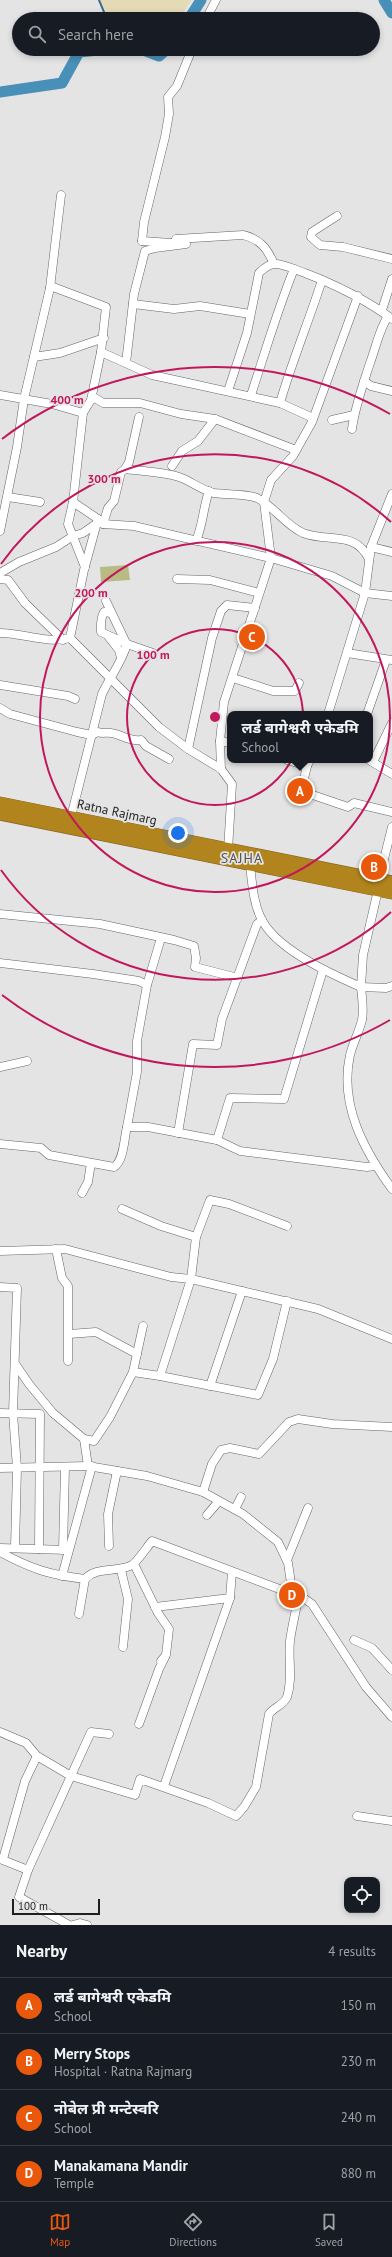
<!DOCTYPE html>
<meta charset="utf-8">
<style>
body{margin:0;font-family:"PT Sans","Noto Sans Devanagari",sans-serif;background:#20242c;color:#f1f3f6}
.controls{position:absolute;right:12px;bottom:12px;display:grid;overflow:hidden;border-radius:8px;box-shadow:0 2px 6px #0003}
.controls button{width:36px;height:36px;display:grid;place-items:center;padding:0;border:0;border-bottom:1px solid #363941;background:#171b24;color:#f1f3f6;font:20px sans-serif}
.scale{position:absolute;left:12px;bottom:10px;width:88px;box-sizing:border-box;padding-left:4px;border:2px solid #1f1f1f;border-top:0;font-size:11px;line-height:14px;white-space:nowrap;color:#1f1f1f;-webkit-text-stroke:3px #e4e4e5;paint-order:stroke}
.you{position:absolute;left:178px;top:833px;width:14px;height:14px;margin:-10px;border:3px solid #fff;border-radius:50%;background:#1a73e8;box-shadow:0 0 0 6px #1a73e833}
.badge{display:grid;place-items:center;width:26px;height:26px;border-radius:50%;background:#ea580c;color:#fff;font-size:13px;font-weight:700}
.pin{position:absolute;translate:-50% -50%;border:2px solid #fff;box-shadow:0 1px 4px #0006}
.popup{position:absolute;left:227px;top:711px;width:146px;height:52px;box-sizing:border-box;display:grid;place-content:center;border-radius:8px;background:#171b24;filter:drop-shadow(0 1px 3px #0005);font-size:13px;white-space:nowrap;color:#9ea1a6}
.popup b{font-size:15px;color:#f1f3f6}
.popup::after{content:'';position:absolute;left:50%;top:100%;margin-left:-8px;border:8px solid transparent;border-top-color:#171b24}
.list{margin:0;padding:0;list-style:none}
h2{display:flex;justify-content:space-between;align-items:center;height:52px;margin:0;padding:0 16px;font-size:17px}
h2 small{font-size:13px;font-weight:400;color:#9ea1a6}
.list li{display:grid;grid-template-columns:26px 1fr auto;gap:12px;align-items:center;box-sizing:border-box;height:56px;padding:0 16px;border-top:1px solid #363941}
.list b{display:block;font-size:15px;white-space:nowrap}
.list p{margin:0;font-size:13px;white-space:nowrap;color:#9ea1a6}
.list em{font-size:13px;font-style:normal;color:#9ea1a6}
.icon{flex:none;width:22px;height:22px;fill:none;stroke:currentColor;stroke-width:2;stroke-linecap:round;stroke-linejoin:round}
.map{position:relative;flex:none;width:392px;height:1925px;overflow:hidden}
.search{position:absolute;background:#171b24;box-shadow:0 2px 6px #0003;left:12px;right:12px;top:12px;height:44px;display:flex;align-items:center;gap:10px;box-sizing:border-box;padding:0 14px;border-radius:22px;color:#9ea1a6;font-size:15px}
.sheet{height:276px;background:#171b24}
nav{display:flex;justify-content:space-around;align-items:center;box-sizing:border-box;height:56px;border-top:1px solid #363941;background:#171b24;font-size:11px;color:#9ea1a6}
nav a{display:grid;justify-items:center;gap:2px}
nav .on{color:#ea580c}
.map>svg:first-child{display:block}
.green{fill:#b8bc84}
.sand{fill:#e4dbb6}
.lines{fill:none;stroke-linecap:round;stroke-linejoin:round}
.stream{stroke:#3c6e8a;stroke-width:2}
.river{stroke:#4990b8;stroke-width:11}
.minor-casing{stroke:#656566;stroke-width:9}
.highway-casing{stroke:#7f611e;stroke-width:13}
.minor{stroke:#fff;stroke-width:8}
.highway{stroke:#b2841d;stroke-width:12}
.ring{fill:none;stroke:#c2185b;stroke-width:2}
.labels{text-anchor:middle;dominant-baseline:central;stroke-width:3.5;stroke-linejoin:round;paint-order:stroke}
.street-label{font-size:13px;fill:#1f1f1f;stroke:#e4e4e5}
.neighbourhood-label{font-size:14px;letter-spacing:1px;fill:#515152;stroke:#e4e4e5}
.centre{fill:#c2185b;stroke:#e4e4e5;stroke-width:2}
.ring-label{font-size:12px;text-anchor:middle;font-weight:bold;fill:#c2185b;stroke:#e4e4e5;stroke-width:3.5;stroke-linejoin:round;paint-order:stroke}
</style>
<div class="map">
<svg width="392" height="1925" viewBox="0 0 392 1925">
<rect width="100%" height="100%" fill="#e4e4e5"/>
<path class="green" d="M128,565l2,15 -29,2 -1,-15z"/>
<path class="sand" d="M100,0h91l-12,19h-69z"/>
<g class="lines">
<path class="stream" d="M99,0l8,19"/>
<g class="river">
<path d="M384,0l8,13"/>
<path d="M189,19l12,-19"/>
<path d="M141,49l18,7 8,-7"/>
<path d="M0,92l62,-9 17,-31 29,-3"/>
</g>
<g class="minor-casing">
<g id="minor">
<path d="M206,19l10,-19"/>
<path d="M337,216l-25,16 -1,5 9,8 23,2 49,12"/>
<path d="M176,239l67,-4c17,4 24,13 31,29"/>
<path d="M142,241l2,-19 21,-85 4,-23 -1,-17 9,-11 15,-37"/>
<path d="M50,288l11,-93"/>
<path d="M358,296l-46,126 -19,34 -22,24 -7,22 7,56 61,18 33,17 27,3"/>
<path d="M133,304l41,5 26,-3 50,8"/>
<path d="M382,310l10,-31"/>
<path d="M34,357l26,-4 44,-15"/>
<path d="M126,363l8,-69 11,-43 10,-3 31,-4 -44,-3"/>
<path d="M364,381l7,5 21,5"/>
<path d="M228,391l19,-58 12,-60c4,-4 10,-9 16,-9 10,0 20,6 30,9 31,12 60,26 87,46"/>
<path d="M0,395l52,9 31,9 -10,89 -5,22 17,43"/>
<path d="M251,395c14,-42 26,-84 43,-126"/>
<path d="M91,400l4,-2 8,5h37l41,11 34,5 81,31"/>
<path d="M280,403c12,-42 29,-82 42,-123"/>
<path d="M83,413l8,-13 10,-48 51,23 128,28 33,15"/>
<path d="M332,420l22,-5"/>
<path d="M352,429c3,-23 11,-44 18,-66 6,-16 9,-33 18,-47"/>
<path d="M172,466l10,-15 16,-10 17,-22"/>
<path d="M125,469l4,-7 10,-45"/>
<path d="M8,497l32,5"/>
<path d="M73,502l25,17"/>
<path d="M103,524l5,-16 6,-7 7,-29 4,-3c15,2 39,3 54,8 12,4 22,13 35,16 13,2 31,0 43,5 17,8 28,27 46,35 26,10 52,-3 66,26"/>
<path d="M0,531l17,-84 7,-48 26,-111 3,-1 53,20 -5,45"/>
<path d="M196,541c7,-16 7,-33 13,-50"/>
<path d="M371,547l21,5"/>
<path d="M0,573l19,-11 37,-15 17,-11 10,-3 13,-9"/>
<path d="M0,579l8,1 17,23 38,37"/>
<path d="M177,579l33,1 49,13"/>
<path d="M106,601l20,42"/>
<path d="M111,613l-7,-1c-4,7 -3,13 -3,20l26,12"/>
<path d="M0,633c24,0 46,11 70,5l89,89 29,22 33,20 11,15 -4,66"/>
<path d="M108,636l11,14 2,8"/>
<path d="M70,638l14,-68 14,-51 5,5 31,2 137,32 -47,144 -4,39 1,28"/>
<path d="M347,653l45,7"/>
<path d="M233,678l40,13h22l4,-8"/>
<path d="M0,685l68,11 7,3"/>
<path d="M0,708l10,6 67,18 15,3 6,-3c5,2 8,0 13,1 10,1 18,9 30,7l5,6 23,13"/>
<path d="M328,714l37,-121 6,-46 21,-53"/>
<path d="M367,714l19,-54"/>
<path d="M220,741l10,2"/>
<path d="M188,749l24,-111 9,-27 6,-6 28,3"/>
<path d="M287,760l20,6 3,-6"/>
<path d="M369,760l23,14"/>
<path d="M373,762l19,-39"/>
<path d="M307,766l-6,25 47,16 6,-4 38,9"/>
<path d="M71,817l31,-123c8,-17 20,-32 25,-50l26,9"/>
<path d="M250,865c2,17 3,35 10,51 13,32 71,58 101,71l2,-32 15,-65"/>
<path d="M379,879l13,-52"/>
<path d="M0,914l100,10 74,16 20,6 2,12 -1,9 43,11"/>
<path d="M161,938l-14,47 -10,56v31l-10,55h21l69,13 23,11 127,16 8,-1"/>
<path d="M0,963l93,11 46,7 8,4"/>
<path d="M392,986l-6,2 -25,-1c1,10 3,22 1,33 -3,12 -9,23 -12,35 -11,50 14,95 42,134"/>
<path d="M0,1067l27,-6"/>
<path d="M178,1133l15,-89 24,1 5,-26 35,-95 5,-4"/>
<path d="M217,1140l13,-42 54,1 39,-129"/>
<path d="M0,1144l41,4 8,7 65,12c10,-6 10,-29 13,-40"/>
<path d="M82,1193l6,-11 3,-19"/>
<path d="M122,1209l39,17 35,11"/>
<path d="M56,1249l6,29 6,8v75"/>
<path d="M0,1251l65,-2 106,28 20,2 127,30 74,30"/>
<path d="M0,1287l17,1 -4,125 4,55 -2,80"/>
<path d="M69,1334l27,-2 41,22"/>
<path d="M16,1365l13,19 24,29 31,26"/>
<path d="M133,1372l10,-46"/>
<path d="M160,1376l98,19 15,-36 14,-58"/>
<path d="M210,1386l32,-95"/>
<path d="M0,1413l40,1 -1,135"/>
<path d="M88,1466l-4,-27 10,2 16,-24 23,-45 27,4 31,-97 5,-42 14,-37 19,4 58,22"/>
<path d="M0,1468l88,-2 59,10 56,16 40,22 35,28 10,21 4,27 20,14 54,83 26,30"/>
<path d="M203,1492l9,-28 9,-14 9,-2 29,6 30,-32 9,-3 34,5 60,3"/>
<path d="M235,1509l6,-12"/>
<path d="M207,1515l12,-14"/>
<path d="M109,1546l-1,-32 9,-43"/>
<path d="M0,1548l68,2"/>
<path d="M63,1550l2,-83"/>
<path d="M0,1552c31,17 50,23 85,27 12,-13 32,-6 47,-14 5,-3 15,-18 20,-24l130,49h10"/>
<path d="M287,1560l21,-52"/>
<path d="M134,1564l24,49 11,16 -3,26 -5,6"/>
<path d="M121,1570l7,29 -5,48"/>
<path d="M62,1576l30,-110"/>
<path d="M155,1607l75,-9 2,-26"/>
<path d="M79,1614l6,-35"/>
<path d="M354,1640l18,8 20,22"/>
<path d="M139,1724l20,-55 6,-12"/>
<path d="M0,1732l26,11 11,13 34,20 64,19 5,-16 68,24 28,13 8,-9 12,-20 13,-73c5,-7 15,-9 18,-17 6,-18 1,-38 3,-56 2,-15 6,-31 9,-46"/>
<path d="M164,1786l66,-188"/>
<path d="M357,1816l35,5"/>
<path d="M0,1859l28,11"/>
<path d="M3,1859l22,-78 12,-25"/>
<path d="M69,1925l-50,-28 9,-27 63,-138 18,2"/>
<path d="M73,1925l7,-2 7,2"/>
</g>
</g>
<g class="highway-casing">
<g id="highway">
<path d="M0,803l392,79"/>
<path d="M0,814l392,79"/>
</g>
</g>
<use href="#minor" class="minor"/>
<use href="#highway" class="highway"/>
</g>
<g class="ring">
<circle cx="215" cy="717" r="88"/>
<circle cx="215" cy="717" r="175"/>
<path d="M391 912A263 263 0 0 1 1 870M1 564A263 263 0 0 1 391 522"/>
<path d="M390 1020A350 350 0 0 1 2 995M2 439A350 350 0 0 1 390 414"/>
</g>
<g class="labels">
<g class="street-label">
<text transform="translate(117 812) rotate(12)">Ratna Rajmarg</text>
</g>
<g class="neighbourhood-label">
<text x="242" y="858">SAJHA</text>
</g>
</g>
<circle cx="215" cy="717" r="6" class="centre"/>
<g class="ring-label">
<text x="67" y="404">400 m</text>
<text x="104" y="483">300 m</text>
<text x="91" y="597">200 m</text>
<text x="153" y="659">100 m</text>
</g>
</svg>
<div class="controls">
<button><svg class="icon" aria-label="locate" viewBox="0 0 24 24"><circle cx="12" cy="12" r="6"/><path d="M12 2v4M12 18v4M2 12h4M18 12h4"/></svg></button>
</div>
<div class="scale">100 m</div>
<div class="you"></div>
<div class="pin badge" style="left:300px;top:791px">A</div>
<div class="popup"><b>लर्ड बागेश्वरी एकेडमि</b>School</div>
<div class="pin badge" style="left:374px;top:867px">B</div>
<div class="pin badge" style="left:252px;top:637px">C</div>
<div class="pin badge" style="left:292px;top:1595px">D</div>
<div class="search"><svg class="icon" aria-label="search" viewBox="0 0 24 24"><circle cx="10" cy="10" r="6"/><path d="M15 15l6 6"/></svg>Search here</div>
</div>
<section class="sheet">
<h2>Nearby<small>4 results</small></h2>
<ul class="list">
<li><span class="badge">A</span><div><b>लर्ड बागेश्वरी एकेडमि</b><p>School</p></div><em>150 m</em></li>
<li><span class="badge">B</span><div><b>Merry Stops</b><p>Hospital · Ratna Rajmarg</p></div><em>230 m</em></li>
<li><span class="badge">C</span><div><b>नोबेल प्री मन्टेस्वरि</b><p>School</p></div><em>240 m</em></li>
<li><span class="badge">D</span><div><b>Manakamana Mandir</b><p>Temple</p></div><em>880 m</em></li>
</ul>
</section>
<nav>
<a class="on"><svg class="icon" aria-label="map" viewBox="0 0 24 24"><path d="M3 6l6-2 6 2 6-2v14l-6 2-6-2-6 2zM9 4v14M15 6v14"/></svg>Map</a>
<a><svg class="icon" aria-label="directions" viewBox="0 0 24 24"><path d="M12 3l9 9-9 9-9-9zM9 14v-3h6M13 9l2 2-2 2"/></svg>Directions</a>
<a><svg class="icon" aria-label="saved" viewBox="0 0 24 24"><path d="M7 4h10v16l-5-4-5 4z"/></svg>Saved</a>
</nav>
